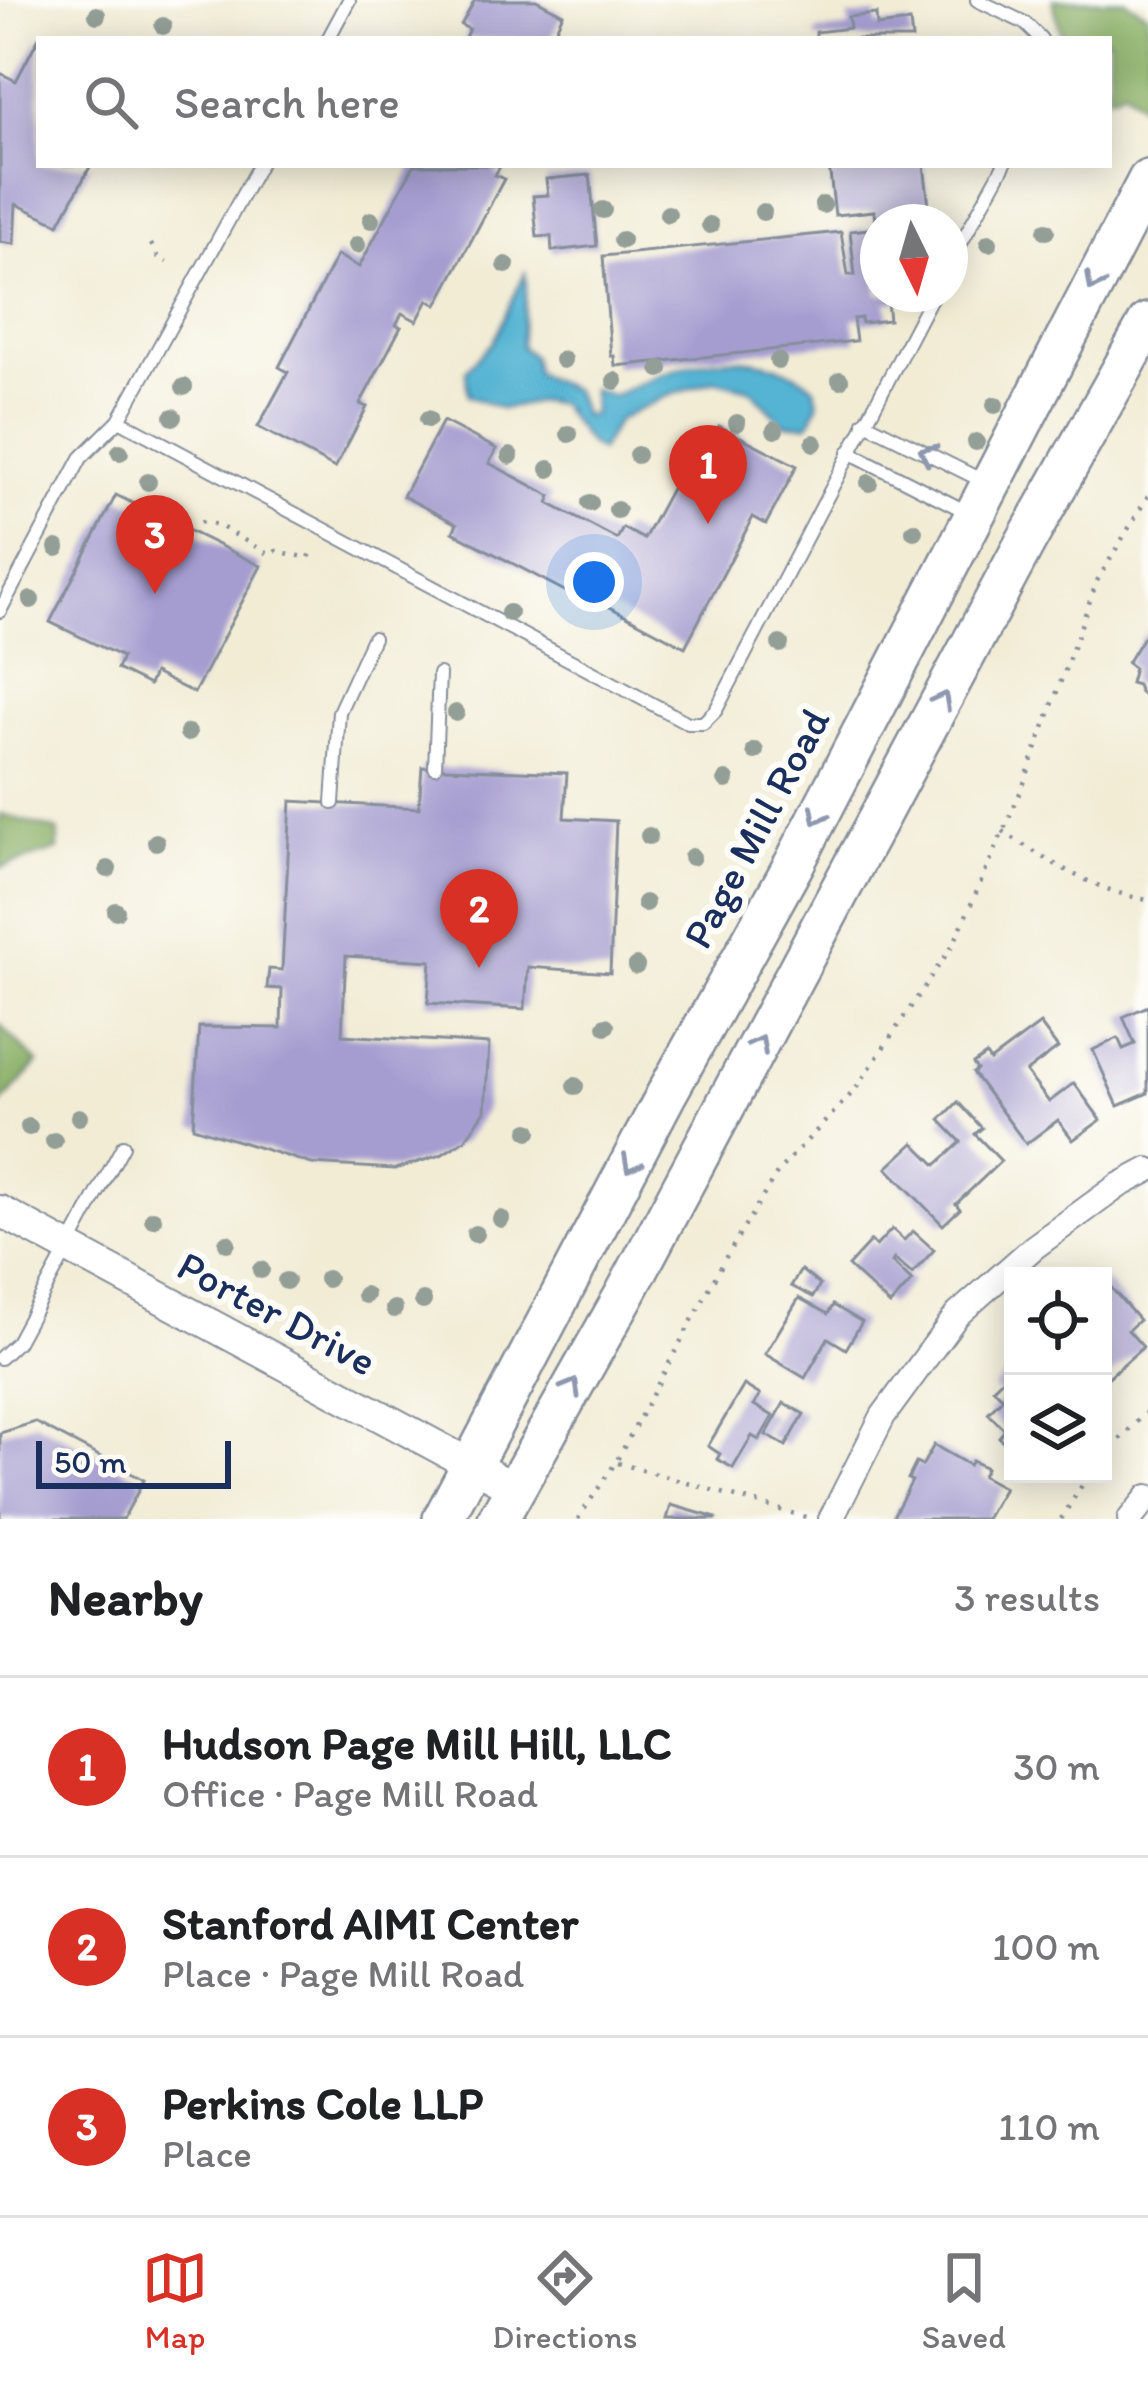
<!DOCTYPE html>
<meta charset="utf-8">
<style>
body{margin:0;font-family:Itim,sans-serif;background:#f6f6f6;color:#202124}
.controls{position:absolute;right:36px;bottom:36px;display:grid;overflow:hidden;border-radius:0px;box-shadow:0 6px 30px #0003}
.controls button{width:108px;height:108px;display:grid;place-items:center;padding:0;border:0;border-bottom:3px solid #e0e0e0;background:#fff;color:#202124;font:60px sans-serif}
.compass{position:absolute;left:860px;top:204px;width:108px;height:108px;border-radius:50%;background:#fff;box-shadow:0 6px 30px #0003;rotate:175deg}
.scale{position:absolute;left:36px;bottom:30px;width:195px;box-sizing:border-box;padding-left:12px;border:6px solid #1b2f5e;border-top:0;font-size:33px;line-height:42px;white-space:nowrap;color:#1b2f5e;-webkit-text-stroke:9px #fdfcf7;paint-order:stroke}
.you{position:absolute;left:594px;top:582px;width:42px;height:42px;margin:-30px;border:9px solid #fff;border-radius:50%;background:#1a73e8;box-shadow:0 0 0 18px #1a73e833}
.badge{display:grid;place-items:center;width:78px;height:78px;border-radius:50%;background:#d93025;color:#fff;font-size:39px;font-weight:700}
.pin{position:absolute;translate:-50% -99px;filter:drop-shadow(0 3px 6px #0008)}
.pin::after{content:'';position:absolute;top:63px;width:42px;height:36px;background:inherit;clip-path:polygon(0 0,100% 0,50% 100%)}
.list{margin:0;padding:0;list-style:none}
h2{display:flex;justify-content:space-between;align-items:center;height:156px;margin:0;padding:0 48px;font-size:51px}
h2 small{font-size:39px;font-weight:400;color:#757577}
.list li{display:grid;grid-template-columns:78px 1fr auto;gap:36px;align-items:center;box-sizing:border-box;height:180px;padding:0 48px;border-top:3px solid #e0e0e0}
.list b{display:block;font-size:45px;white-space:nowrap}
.list p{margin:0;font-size:39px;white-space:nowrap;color:#757577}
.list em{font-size:39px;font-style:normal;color:#757577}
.icon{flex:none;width:66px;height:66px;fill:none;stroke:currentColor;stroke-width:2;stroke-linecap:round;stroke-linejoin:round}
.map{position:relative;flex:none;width:1148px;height:1519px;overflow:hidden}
.search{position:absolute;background:#fff;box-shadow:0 6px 30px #0003;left:36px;right:36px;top:36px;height:132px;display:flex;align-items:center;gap:30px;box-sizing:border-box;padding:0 42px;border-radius:0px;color:#757577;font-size:45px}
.sheet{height:696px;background:#fff}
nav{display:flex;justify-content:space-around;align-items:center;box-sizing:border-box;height:168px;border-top:3px solid #e0e0e0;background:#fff;font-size:33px;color:#757577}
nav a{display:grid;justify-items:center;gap:6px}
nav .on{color:#d93025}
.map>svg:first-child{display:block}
.forest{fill:#87ae64;stroke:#516e61;stroke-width:3}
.water{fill:#55b4d3;stroke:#387298;stroke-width:3}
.building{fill:#a59dd0}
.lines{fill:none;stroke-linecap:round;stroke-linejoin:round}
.service-casing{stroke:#868e9a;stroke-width:16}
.minor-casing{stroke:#868e9a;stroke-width:28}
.tertiary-casing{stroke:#868e9a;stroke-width:34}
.primary-casing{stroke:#868e9a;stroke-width:44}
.path{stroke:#868e9a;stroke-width:4.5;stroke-dasharray:3 9;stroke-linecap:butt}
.service{stroke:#fff;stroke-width:12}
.minor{stroke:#fff;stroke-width:24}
.tertiary{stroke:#fff;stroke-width:30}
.primary{stroke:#fff;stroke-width:39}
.tree{fill:#939e97}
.oneway{stroke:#8d97ae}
.labels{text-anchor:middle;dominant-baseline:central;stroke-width:12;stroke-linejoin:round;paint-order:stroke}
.street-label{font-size:42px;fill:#1b2f5e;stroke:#fdfcf7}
</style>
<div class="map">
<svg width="1148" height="1519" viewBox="0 0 1148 1519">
<rect width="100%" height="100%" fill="#fdfcf7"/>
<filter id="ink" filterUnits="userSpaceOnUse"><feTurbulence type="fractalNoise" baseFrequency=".00833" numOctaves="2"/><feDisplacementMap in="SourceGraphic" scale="24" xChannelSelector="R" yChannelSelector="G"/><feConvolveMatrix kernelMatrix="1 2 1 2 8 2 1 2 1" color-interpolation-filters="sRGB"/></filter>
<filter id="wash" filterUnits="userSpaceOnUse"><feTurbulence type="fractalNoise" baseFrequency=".004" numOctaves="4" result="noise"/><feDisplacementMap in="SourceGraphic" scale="48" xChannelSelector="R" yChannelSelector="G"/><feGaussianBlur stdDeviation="2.7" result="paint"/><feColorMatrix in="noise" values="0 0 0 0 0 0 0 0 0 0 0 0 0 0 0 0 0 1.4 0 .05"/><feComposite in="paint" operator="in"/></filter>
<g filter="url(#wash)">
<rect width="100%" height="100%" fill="#f2ecd5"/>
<g class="forest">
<path d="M1053,0h72l23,14v81l-7,11 -17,-17 -15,7v-57l-47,-1z"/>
<path d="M0,814l58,17v19l-58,18z"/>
<path d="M0,1025l38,38 -38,42z"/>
</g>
<path class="water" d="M525,273c4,26 -5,48 -4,74l11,9 4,18 38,16 9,26 10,-2 -1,-25 21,7c67,-33 135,-59 202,-9l3,17 -9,20h-25l-34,-35 -35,-9 -48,16 -49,24 -18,31 -11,-7 -30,-40 -20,-3 -37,8 -34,-13 -2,-26 27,-28z"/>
<g id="blocks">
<g class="building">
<path d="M475,0h61l27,14 -12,25h-87l5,-10 -8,-4z"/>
<path d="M876,14l1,12 33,-4 2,17h-96v-7l34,-4 -2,-11z"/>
<path d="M39,37v128h52l-32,59 -43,-20 -2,40 -14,-2v-169l16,8z"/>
<path d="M414,165h87l-6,10 9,4 -67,126 -9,-5 -11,21 -15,-8 -6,12 5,2 -41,77 7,3 -32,61 -77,-41 30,-55 -9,-5 58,-112 22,12z"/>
<path d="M829,165h95l5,41 -38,4 2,12h-18l-1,-11 -39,4z"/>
<path d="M590,175l7,71 -45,5 -1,-15 -14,1 -4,-41 15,-1 -2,-16z"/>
<path d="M878,228v66h19l1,7 -11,1 2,18 -27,3 -1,-5 -8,1 3,22 -241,25 -1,-10h-3l-8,-100 238,-24 7,43h7l-5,-44z"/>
<path d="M443,421l54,28 -8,14 62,33 -3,7 69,36 6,-11 21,11 36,-67 11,5 28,-51 78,40 -31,58 -13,-7 -68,130 -81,-43 3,-5 -21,-11 -6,11 -127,-67 4,-8 -54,-28z"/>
<path d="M116,495l145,71 -67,127 -40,-20 -5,12 -32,-16 5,-12 -72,-35z"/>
<path d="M1148,629v68l-8,-4 -3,-8 -7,-2 4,-15 -7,-5z"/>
<path d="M422,767l145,6 -3,45 52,3 -6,152 -82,-6 -3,42 -97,-6 3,-42 -85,-5 -4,79 147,9 -4,67 -20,29 -24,15 -46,14 -83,-5 -119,-37 6,-100 82,1 1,-39 -15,-1 2,-19 13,1 9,-169 128,7z"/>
<path d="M1148,1006v87l-30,13 -25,-56 25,-12 5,11 12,-5 -12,-27z"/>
<path d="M1040,1024l18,24 -32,24 23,30 25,-19 27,37 -28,20 -15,-20 -32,24 -53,-71 4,-3 -4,-6 13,-9 4,6z"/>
<path d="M958,1102l24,26 -7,6 26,27 -45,43 4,5 -17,16 -56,-57 27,-25 22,22 25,-23 -21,-22z"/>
<path d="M892,1229l12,11 9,-9 21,19 -22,24 -18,-15 -2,3 20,19 -22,24 -42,-39 23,-25 5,5z"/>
<path d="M801,1270l19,15 -7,12 -22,-11z"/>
<path d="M1103,1278l36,42 -11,10 15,17 -40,35z"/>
<path d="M799,1298l29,16 5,-9 29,17 -16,27 -18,-11 -23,40 -40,-24z"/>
<path d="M1013,1369v82l-14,-14 6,-7 -17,-17 15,-15 -10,-10z"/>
<path d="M744,1385l16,10 -6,10 19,11 -14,24 -7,-4 -19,32 -16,-9 3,-5 -12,-8z"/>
<path d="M784,1403l20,11 -18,32 -20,-11z"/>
<path d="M35,1422l109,58 -21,39h-123v-86z"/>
<path d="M934,1445l35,20 3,-4 14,7 -4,8 22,12 -18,31h-87l-6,-3 19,-35 -4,-2 8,-16 6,3z"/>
<path d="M671,1505l45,13v1h-49z"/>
</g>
</g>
</g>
<g filter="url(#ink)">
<use href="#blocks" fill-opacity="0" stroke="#868e9a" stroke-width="3"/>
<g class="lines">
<g class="service-casing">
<g id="service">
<path d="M977,0l48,23 16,16"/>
<path d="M328,39l21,-39"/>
<path d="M950,263l54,-98"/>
<path d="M119,420l569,303h15l13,-13 217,-416"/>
<path d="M864,422l119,59"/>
<path d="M849,452l122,62"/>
<path d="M0,611l81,-153 38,-38 140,-255"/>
<path d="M435,767l4,-93"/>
<path d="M333,803l6,-91 34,-74"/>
<path d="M0,1358l17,-16 106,-196"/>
</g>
</g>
<g class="minor-casing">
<g id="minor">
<path d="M831,1519l52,-103 74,-101 77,-68 84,-61 30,-16"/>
<path d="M1130,1519l18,-22"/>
</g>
</g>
<g class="tertiary-casing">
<path id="tertiary" d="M0,1211l514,277"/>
</g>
<g class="primary-casing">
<g id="primary">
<path d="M443,1519l224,-426 127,-229 354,-684"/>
<path d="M498,1519l127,-225 400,-751 123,-220"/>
</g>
</g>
<g class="path">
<path d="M151,244l7,13 9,5"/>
<path d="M200,522l18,3 52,30 6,-4 33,7 4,-11"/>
<path d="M1003,831c42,29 94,61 145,69"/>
<path d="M1103,1457l45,-47"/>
<path d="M618,1463l191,55"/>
<path d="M578,1519l38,-57 110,-205 53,-87 76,-80 99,-147 69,-157 74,-205 51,-85"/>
<path d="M1061,1519l28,-45"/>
</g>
<use href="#service" class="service"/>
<use href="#minor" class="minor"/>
<use href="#tertiary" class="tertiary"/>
<use href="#primary" class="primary"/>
</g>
<g class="tree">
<circle cx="97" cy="15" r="9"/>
<circle cx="163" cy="26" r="9"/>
<circle cx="823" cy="205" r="9"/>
<circle cx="603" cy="210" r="9"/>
<circle cx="763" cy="212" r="9"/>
<circle cx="668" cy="214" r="9"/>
<circle cx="371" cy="220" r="9"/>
<circle cx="710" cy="225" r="9"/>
<circle cx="1046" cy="231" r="9"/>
<circle cx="622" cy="240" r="9"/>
<circle cx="989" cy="243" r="9"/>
<circle cx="357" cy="245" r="9"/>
<circle cx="506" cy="265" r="9"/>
<circle cx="563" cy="360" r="9"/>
<circle cx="778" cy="361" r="9"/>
<circle cx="660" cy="369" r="9"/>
<circle cx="840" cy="380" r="9"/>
<circle cx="615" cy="381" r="9"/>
<circle cx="184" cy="387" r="9"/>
<circle cx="995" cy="405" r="9"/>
<circle cx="173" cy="417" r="9"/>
<circle cx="428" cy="419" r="9"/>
<circle cx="737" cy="423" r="9"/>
<circle cx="775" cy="430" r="9"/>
<circle cx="569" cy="434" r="9"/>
<circle cx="976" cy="442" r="9"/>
<circle cx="814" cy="443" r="9"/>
<circle cx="120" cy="452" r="9"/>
<circle cx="682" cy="452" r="9"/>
<circle cx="637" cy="455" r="9"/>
<circle cx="510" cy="456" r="9"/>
<circle cx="549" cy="469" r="9"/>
<circle cx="148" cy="482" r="9"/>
<circle cx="869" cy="483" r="9"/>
<circle cx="590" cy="503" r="9"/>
<circle cx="617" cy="510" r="9"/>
<circle cx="914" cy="531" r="9"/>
<circle cx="57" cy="548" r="9"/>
<circle cx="31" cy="600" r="9"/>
<circle cx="509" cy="613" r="9"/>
<circle cx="780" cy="644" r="9"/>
<circle cx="456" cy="713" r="9"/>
<circle cx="188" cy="733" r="9"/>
<circle cx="755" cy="751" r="9"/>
<circle cx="726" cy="780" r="9"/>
<circle cx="649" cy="836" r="9"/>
<circle cx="156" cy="842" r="9"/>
<circle cx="692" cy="857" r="9"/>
<circle cx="108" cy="869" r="9"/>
<circle cx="645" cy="903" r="9"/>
<circle cx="116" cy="911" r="9"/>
<circle cx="636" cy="966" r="9"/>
<circle cx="606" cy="1026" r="9"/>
<circle cx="575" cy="1086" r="9"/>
<circle cx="79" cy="1117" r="9"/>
<circle cx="29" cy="1127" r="9"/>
<circle cx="529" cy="1131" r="9"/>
<circle cx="54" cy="1141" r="9"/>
<circle cx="153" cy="1219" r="9"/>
<circle cx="501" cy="1219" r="9"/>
<circle cx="475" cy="1234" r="9"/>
<circle cx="227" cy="1243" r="9"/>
<circle cx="261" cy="1270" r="9"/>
<circle cx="327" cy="1279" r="9"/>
<circle cx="286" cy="1281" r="9"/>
<circle cx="365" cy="1295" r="9"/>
<circle cx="423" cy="1301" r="9"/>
<circle cx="394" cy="1309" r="9"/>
</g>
<defs><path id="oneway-chevron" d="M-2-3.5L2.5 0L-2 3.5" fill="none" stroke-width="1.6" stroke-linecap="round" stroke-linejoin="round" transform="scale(3)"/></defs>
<g class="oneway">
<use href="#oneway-chevron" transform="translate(1094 283) rotate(118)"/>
<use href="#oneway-chevron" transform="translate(927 453) rotate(-154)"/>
<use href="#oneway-chevron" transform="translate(942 700) rotate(-62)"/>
<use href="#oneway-chevron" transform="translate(818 816) rotate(117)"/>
<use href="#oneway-chevron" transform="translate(759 1044) rotate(-62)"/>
<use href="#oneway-chevron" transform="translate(631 1164) rotate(118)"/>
<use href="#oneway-chevron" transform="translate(572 1387) rotate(-60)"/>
</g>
</g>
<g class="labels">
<g class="street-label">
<text transform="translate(756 828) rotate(-62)">Page Mill Road</text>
<text transform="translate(277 1313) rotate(28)">Porter Drive</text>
</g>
</g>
</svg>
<div class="controls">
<button><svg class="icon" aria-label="locate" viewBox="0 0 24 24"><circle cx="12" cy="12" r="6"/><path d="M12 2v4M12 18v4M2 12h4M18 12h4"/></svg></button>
<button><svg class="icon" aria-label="layers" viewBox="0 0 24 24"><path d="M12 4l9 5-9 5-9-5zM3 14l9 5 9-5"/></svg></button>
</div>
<svg class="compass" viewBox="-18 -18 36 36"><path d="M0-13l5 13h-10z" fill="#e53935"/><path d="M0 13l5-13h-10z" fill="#757577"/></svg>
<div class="scale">50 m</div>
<div class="you"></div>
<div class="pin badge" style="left:708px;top:524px">1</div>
<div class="pin badge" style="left:479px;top:968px">2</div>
<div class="pin badge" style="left:155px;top:594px">3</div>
<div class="search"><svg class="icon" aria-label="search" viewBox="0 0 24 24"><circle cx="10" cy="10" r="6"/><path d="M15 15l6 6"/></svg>Search here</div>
</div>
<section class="sheet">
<h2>Nearby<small>3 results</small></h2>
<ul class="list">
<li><span class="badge">1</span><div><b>Hudson Page Mill Hill, LLC</b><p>Office · Page Mill Road</p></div><em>30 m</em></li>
<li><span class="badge">2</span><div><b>Stanford AIMI Center</b><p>Place · Page Mill Road</p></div><em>100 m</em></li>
<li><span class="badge">3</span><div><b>Perkins Cole LLP</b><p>Place</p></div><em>110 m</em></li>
</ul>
</section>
<nav>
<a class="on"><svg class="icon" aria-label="map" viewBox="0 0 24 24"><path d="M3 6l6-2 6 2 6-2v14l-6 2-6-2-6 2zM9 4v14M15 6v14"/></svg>Map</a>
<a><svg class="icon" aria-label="directions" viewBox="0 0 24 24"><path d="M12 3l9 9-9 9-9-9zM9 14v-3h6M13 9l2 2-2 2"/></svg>Directions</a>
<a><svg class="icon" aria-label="saved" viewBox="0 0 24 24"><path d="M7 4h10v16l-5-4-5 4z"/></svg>Saved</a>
</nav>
